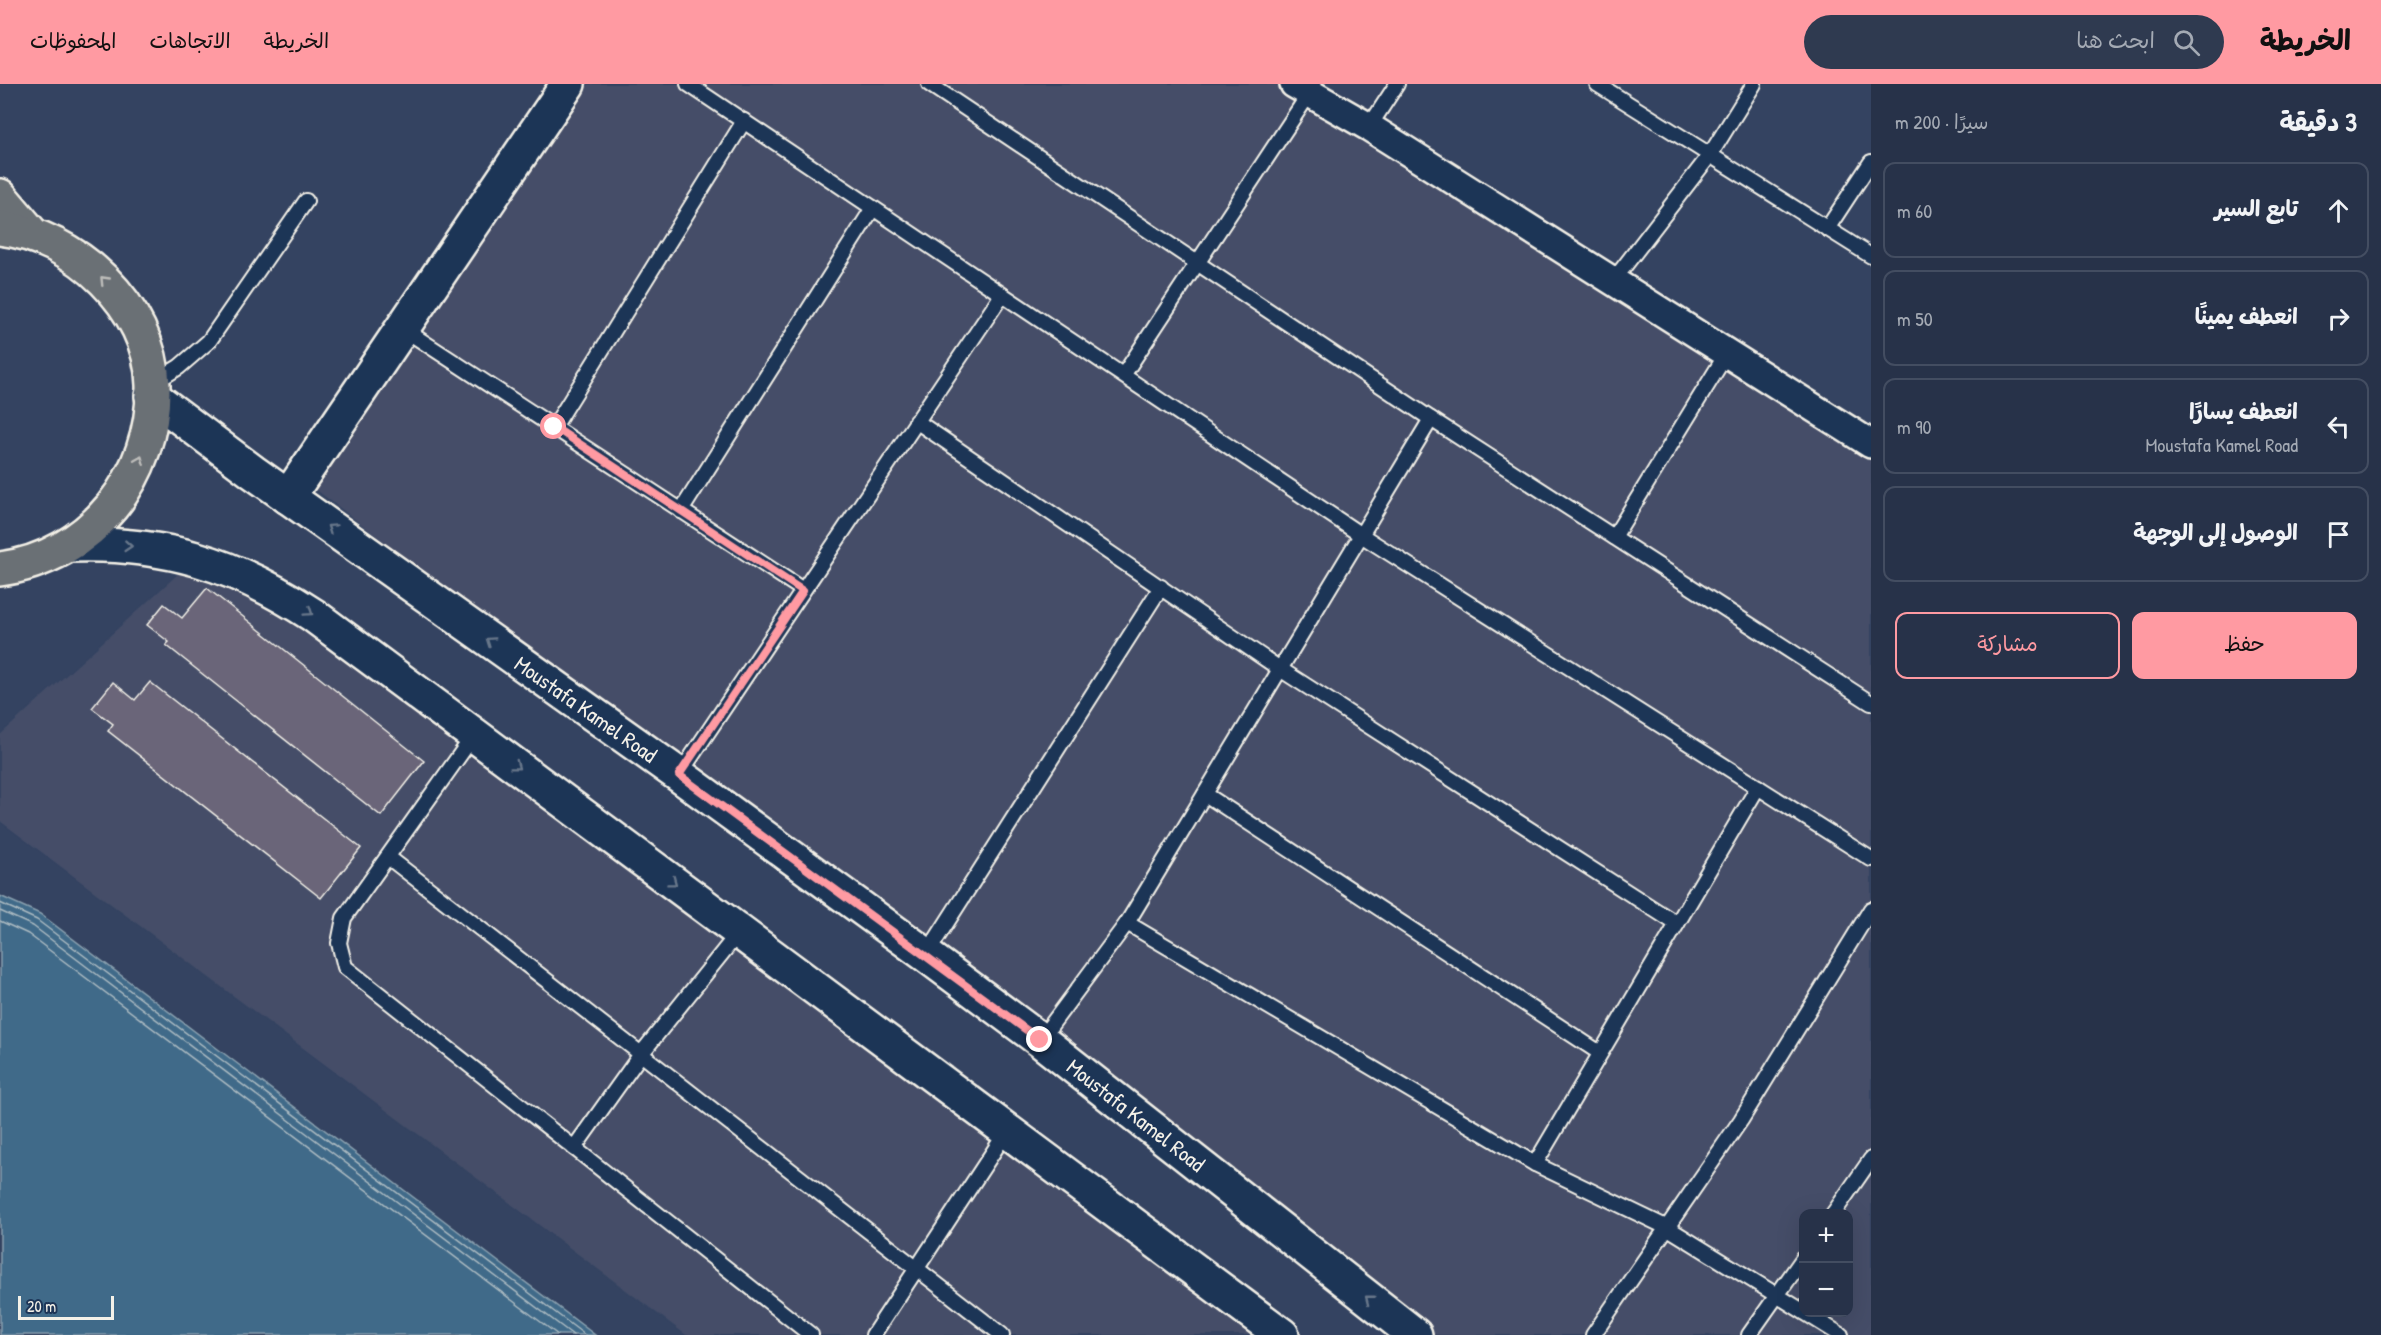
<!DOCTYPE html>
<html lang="ar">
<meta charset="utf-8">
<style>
body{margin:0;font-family:"Patrick Hand","Playpen Sans Arabic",sans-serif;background:#2f3a50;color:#f1f3f6;direction:rtl}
.controls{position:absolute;right:18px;bottom:18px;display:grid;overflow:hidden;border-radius:12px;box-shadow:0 6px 24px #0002}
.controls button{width:54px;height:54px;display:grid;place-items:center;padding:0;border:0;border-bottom:2px solid #434d61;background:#273249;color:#f1f3f6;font:30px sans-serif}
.scale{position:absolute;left:18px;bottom:15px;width:96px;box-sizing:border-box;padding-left:6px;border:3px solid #f4f1e8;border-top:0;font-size:16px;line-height:21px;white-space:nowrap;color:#f4f1e8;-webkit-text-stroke:4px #1d3557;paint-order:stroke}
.stop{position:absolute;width:18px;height:18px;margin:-14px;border:4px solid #ff9aa2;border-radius:50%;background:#fff}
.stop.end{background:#ff9aa2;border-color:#fff;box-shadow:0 2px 6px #0008}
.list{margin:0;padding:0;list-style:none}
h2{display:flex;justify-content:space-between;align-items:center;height:78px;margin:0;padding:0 24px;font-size:26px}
h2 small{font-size:20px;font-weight:400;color:#a4aab4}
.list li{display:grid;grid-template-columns:39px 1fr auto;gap:18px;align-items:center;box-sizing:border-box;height:96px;margin:0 12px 12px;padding:0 12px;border:2px solid #434d61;border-radius:12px}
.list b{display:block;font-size:22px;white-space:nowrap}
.list p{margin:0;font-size:20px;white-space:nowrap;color:#a4aab4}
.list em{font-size:20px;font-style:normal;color:#a4aab4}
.actions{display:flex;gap:12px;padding:18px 24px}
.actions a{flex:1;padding:14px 0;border:2px solid #ff9aa2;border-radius:12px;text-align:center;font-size:21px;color:#ff9aa2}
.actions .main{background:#ff9aa2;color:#111}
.icon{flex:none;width:33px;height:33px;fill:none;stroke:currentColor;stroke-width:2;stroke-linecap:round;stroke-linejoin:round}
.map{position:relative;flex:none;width:1871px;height:1251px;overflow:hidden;direction:ltr}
header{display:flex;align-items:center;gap:36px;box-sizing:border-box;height:84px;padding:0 30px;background:#ff9aa2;color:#111}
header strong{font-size:28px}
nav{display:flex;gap:33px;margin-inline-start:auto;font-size:21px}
.search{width:420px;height:54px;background:#2f3a50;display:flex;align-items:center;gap:15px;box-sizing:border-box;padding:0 21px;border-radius:33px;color:#a4aab4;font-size:22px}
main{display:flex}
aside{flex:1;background:#273249}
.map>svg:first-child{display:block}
.built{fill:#444d68;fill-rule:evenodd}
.water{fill:#416a89;stroke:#89a0af;stroke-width:1.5}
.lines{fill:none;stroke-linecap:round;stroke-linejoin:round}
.shore{stroke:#acbbc2;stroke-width:1.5}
.building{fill:#6a6579;stroke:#f4f1e8;stroke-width:1.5}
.lane-casing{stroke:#f4f1e8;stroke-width:18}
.street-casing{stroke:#f4f1e8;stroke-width:32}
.secondary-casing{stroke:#f4f1e8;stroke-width:38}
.primary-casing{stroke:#f4f1e8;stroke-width:38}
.highway-casing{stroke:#f4f1e8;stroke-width:38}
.lane{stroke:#1d3557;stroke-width:14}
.street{stroke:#1d3557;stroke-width:27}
.secondary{stroke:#1d3557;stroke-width:33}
.primary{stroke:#6b6f75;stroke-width:33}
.highway{stroke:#6b6f75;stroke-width:33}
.oneway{stroke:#bdbdba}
.oneway2{stroke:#68778a}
.route{stroke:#ff9aa2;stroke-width:8}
.labels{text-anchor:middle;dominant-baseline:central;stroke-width:4.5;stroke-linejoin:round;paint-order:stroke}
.street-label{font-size:22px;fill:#f4f1e8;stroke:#1d3557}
</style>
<header>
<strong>الخريطة</strong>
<div class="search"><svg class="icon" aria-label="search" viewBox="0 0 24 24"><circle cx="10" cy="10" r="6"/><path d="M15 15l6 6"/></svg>ابحث هنا</div>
<nav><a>الخريطة</a><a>الاتجاهات</a><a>المحفوظات</a></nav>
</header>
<main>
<aside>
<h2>3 دقيقة<small>سيرًا · 200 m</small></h2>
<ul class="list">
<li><svg class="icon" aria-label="ahead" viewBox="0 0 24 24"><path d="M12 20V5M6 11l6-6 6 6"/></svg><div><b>تابع السير</b></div><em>60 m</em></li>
<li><svg class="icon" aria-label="right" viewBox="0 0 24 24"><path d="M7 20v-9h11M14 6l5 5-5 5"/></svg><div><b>انعطف يمينًا</b></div><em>50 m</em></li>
<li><svg class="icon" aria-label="left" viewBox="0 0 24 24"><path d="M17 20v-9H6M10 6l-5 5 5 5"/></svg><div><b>انعطف يسارًا</b><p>Moustafa Kamel Road</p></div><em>90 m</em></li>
<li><svg class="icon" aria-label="arrive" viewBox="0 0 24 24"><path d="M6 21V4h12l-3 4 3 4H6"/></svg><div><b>الوصول إلى الوجهة</b></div></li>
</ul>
<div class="actions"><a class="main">حفظ</a><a>مشاركة</a></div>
</aside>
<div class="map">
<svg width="1871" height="1251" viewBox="0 0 1871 1251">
<rect width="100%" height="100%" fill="#344361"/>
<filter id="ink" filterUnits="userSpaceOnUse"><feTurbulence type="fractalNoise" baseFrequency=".0167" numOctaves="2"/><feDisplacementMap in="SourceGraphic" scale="12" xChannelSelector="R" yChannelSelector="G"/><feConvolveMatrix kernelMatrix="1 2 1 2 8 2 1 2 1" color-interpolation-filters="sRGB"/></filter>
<g filter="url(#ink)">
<g class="built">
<path d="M588,0h705l578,365v886h-446l-1110,-846zM1804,1130h44v98h-44z"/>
<path d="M189,480l95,46 968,725h-566l-686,-514v-86z"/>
</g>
<path class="water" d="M0,812l40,18 555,421h-595z"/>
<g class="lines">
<g class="shore">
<path d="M0,819l37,17 548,415"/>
<path d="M0,827l33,15 540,409"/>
<path d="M0,837l28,13 530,401"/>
</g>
</g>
<g class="building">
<path d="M207,504l217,173 -43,55 -215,-171 3,-3 -22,-17 17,-21 18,14z"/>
<path d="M113,598l22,18 15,-18 211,166 -40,50 -213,-167 5,-7 -21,-16z"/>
</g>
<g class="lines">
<g class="lane-casing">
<g id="lane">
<path d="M688,0l673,451 510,324"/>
<path d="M929,0l502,335 440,284"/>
<path d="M1597,0l274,172"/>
<path d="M1369,43l28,-43"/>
<path d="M1827,145l44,-67"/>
<path d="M1613,197l97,-126 44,-71"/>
<path d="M402,244l401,262"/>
<path d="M1124,290l185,-280"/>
<path d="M153,299l26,-16 30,-26 97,-140"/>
<path d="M916,337l364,248 397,255"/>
<path d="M554,343l190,-306"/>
<path d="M681,427l192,-303"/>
<path d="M1614,453l113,-184"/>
<path d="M474,651l-130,183 -5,25 6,24 466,368"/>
<path d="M679,691l323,-480"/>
<path d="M1205,710l395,259"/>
<path d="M388,773l614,478"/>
<path d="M1127,839l408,241 133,64 136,84"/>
<path d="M926,871l235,-368"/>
<path d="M1040,956l87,-117 304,-504"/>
<path d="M574,1064l67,-94 98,-122"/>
<path d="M1535,1080l223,-377"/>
<path d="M1833,1130l38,-55"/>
<path d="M1804,1228l37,23"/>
<path d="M873,1251l134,-204"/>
<path d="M1593,1251l148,-215 130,-211"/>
<path d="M1749,1251l55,-78"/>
</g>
</g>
<g class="street-casing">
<path id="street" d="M1294,0l75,43 502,317"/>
</g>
<g class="secondary-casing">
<g id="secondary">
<path d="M152,312l101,76 426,303 247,180 114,85 375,295"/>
<path d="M288,413l280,-413"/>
<path d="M70,461c95,-3 164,18 243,70l969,720"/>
</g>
</g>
<g class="primary-casing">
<path id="primary" d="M0,112l33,39"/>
</g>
<g class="highway-casing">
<path id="highway" d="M0,144c75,8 151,79 153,157 2,91 -61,172 -153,184"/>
</g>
<use href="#lane" class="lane"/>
<use href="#street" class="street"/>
<use href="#secondary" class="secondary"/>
<use href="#primary" class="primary"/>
<use href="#highway" class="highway"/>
</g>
<defs><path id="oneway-chevron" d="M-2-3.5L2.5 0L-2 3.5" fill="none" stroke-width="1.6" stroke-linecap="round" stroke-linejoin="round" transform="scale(1.5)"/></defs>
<g class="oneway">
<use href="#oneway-chevron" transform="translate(104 196) rotate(-134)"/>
<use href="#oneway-chevron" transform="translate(140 376) rotate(-68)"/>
</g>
<g class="oneway2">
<use href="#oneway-chevron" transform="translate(331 444) rotate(-145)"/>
<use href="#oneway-chevron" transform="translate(128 462) rotate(4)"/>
<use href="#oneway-chevron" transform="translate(309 528) rotate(34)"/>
<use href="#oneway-chevron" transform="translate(490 557) rotate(-145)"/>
<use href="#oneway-chevron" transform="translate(516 682) rotate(37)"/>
<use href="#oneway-chevron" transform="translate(673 798) rotate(37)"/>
<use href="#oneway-chevron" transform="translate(1369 1215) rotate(-142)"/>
</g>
</g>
<g class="lines" filter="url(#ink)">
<path class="route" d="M554,343l249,164 -124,184 361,265"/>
</g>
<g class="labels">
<g class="street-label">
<text transform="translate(586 625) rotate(35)">Moustafa Kamel Road</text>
<text transform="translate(1136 1031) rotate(38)">Moustafa Kamel Road</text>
</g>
</g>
</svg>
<div class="controls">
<button>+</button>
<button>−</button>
</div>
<div class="scale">20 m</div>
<div class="stop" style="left:554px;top:343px"></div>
<div class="stop end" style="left:1040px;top:956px"></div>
</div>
</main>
